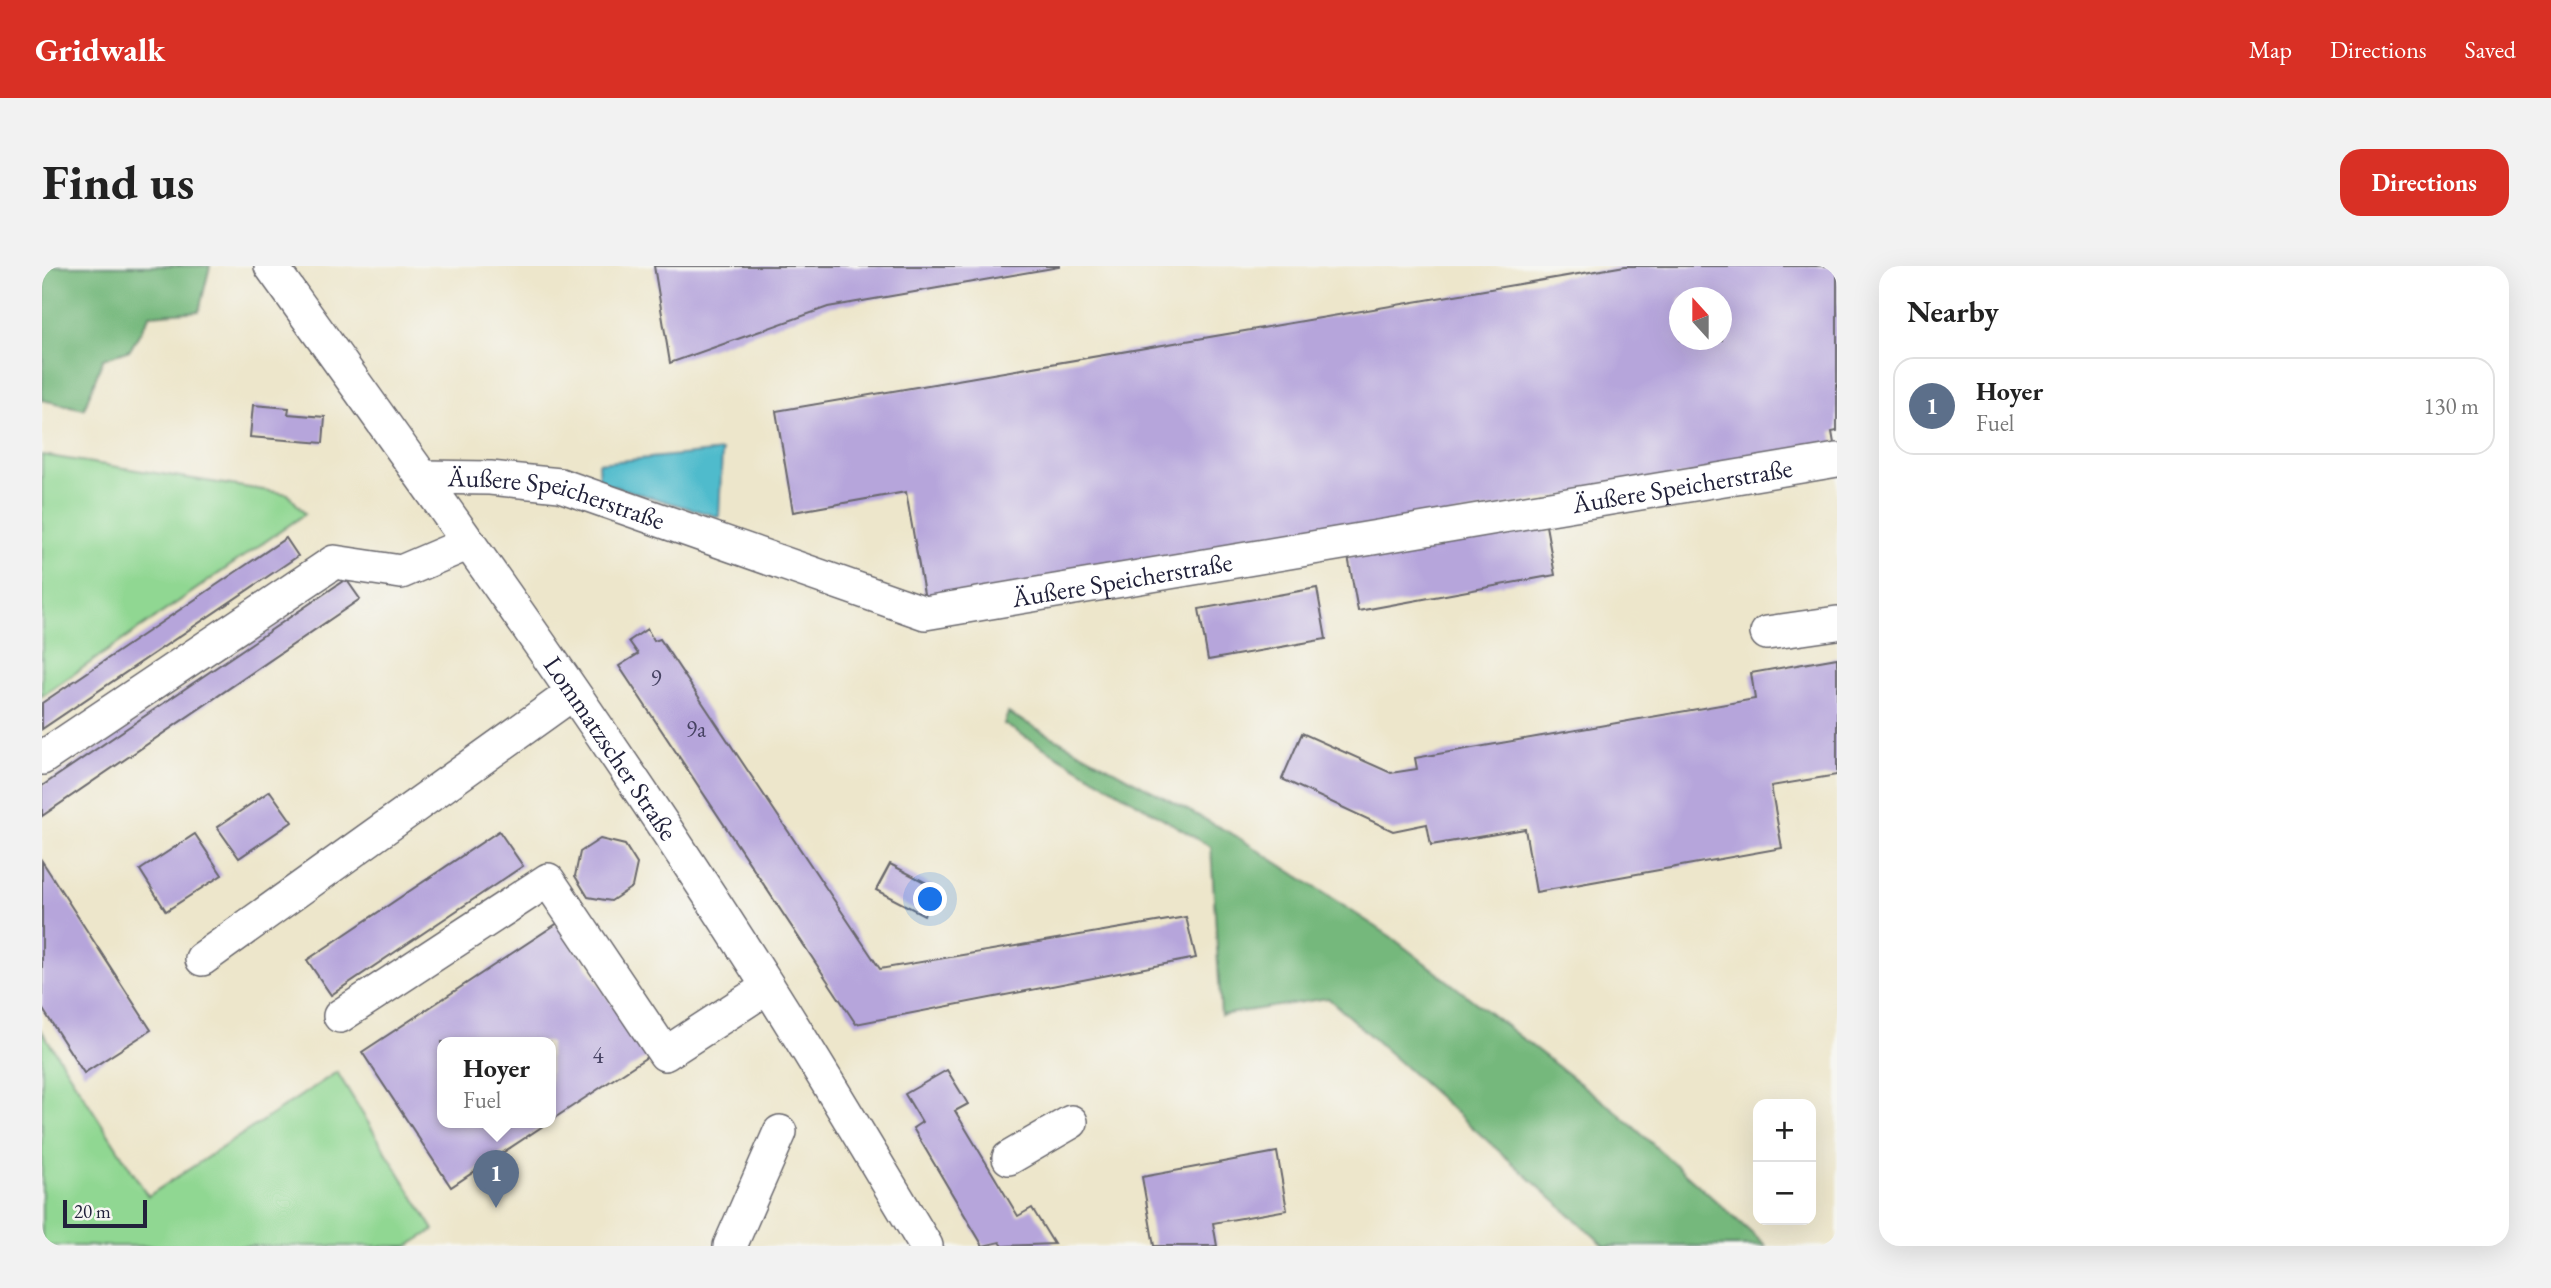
<!DOCTYPE html>
<meta charset="utf-8">
<style>
body{margin:0;font-family:"EB Garamond",serif;background:#f2f2f2;color:#222}
.controls{position:absolute;right:21px;bottom:21px;display:grid;overflow:hidden;border-radius:14px;box-shadow:0 7px 28px #0002}
.controls button{width:63px;height:63px;display:grid;place-items:center;padding:0;border:0;border-bottom:2px solid #e0e0e0;background:#fff;color:#222;font:35px sans-serif}
.compass{position:absolute;left:1627px;top:21px;width:63px;height:63px;border-radius:50%;background:#fff;box-shadow:0 7px 28px #0002;rotate:339deg}
.scale{position:absolute;left:21px;bottom:18px;width:84px;box-sizing:border-box;padding-left:7px;border:4px solid #22223b;border-top:0;font-size:19px;line-height:24px;white-space:nowrap;color:#22223b;-webkit-text-stroke:5px #f6f6f2;paint-order:stroke}
.you{position:absolute;left:889px;top:634px;width:24px;height:24px;margin:-18px;border:5px solid #fff;border-radius:50%;background:#1a73e8;box-shadow:0 0 0 10px #1a73e833}
.badge{display:grid;place-items:center;width:46px;height:46px;border-radius:50%;background:#d93025;color:#fff;font-size:23px;font-weight:700}
.pin{position:absolute;translate:-50% -58px;filter:drop-shadow(0 2px 4px #0008)}
.pin::after{content:'';position:absolute;top:37px;width:24px;height:21px;background:inherit;clip-path:polygon(0 0,100% 0,50% 100%)}
.popup{position:absolute;left:395px;top:771px;width:119px;height:91px;box-sizing:border-box;display:grid;place-content:center;border-radius:14px;background:#fff;filter:drop-shadow(0 2px 5px #0005);font-size:23px;white-space:nowrap;color:#767676}
.popup b{font-size:26px;color:#222}
.popup::after{content:'';position:absolute;left:50%;top:100%;margin-left:-14px;border:14px solid transparent;border-top-color:#fff}
.list{margin:0;padding:0;list-style:none}
h2{display:flex;justify-content:space-between;align-items:center;height:91px;margin:0;padding:0 28px;font-size:30px}
h2 small{font-size:23px;font-weight:400;color:#767676}
.list li{display:grid;grid-template-columns:46px 1fr auto;gap:21px;align-items:center;box-sizing:border-box;height:98px;margin:0 14px 14px;padding:0 14px;border:2px solid #e0e0e0;border-radius:21px}
.list b{display:block;font-size:26px;white-space:nowrap}
.list p{margin:0;font-size:23px;white-space:nowrap;color:#767676}
.list em{font-size:23px;font-style:normal;color:#767676}
.map{position:relative;flex:none;width:1795px;height:980px;overflow:hidden;border-radius:21px}
header{display:flex;align-items:center;gap:42px;box-sizing:border-box;height:98px;padding:0 35px;background:#d93025;color:#fff}
header strong{font-size:33px}
nav{display:flex;gap:38px;margin-inline-start:auto;font-size:24px}
.intro{display:flex;align-items:center;justify-content:space-between;box-sizing:border-box;height:168px;padding:0 42px}
h1{margin:0;font-size:49px}
.button{padding:18px 32px;border-radius:21px;background:#d93025;color:#fff;font-size:24px;font-weight:700}
main{display:flex;gap:42px;padding:0 42px}
aside{flex:1;background:#fff;border-radius:21px;box-shadow:0 7px 28px #0002}
.map>svg:first-child{display:block}
.green{fill:#90d792;stroke:#597c66;stroke-width:2}
.forest{fill:#74b87c;stroke:#4b6d5c;stroke-width:2}
.water{fill:#50bbcc;stroke:#396e84;stroke-width:2}
.building{fill:#b6a5db;fill-rule:evenodd}
.lines{fill:none;stroke-linecap:round;stroke-linejoin:round}
.minor-casing{stroke:#69676d;stroke-width:36}
.minor{stroke:#fff;stroke-width:33}
.labels{text-anchor:middle;dominant-baseline:central;stroke-width:6;stroke-linejoin:round;paint-order:stroke}
.number-label{font-size:23px;fill:#474363}
.street-label{font-size:26px;fill:#22223b;stroke:#f6f6f2}
</style>
<header>
<strong>Gridwalk</strong>
<nav><a>Map</a><a>Directions</a><a>Saved</a></nav>
</header>
<div class="intro"><h1>Find us</h1><a class="button">Directions</a></div>
<main>
<div class="map">
<svg width="1795" height="980" viewBox="0 0 1795 980">
<rect width="100%" height="100%" fill="#f6f6f2"/>
<filter id="ink" filterUnits="userSpaceOnUse"><feTurbulence type="fractalNoise" baseFrequency=".0143" numOctaves="2"/><feDisplacementMap in="SourceGraphic" scale="14" xChannelSelector="R" yChannelSelector="G"/><feConvolveMatrix kernelMatrix="1 2 1 2 8 2 1 2 1" color-interpolation-filters="sRGB"/></filter>
<filter id="wash" filterUnits="userSpaceOnUse"><feTurbulence type="fractalNoise" baseFrequency=".00686" numOctaves="4" result="noise"/><feDisplacementMap in="SourceGraphic" scale="28" xChannelSelector="R" yChannelSelector="G"/><feGaussianBlur stdDeviation="1.57" result="paint"/><feColorMatrix in="noise" values="0 0 0 0 0 0 0 0 0 0 0 0 0 0 0 0 0 1.4 0 .05"/><feComposite in="paint" operator="in"/></filter>
<g filter="url(#wash)">
<rect width="100%" height="100%" fill="#ede6cb"/>
<g class="green">
<path d="M0,189l246,39 17,20 -263,182z"/>
<path d="M0,765l106,165 189,-124 97,158 -26,16h-366z"/>
</g>
<g class="forest">
<path d="M3,0h165l-11,45 -49,4 -20,35 -27,9 -19,50 -42,-9z"/>
<path d="M966,447l228,123 154,100 228,177 148,133h-161l-277,-248 -107,17 -10,-168 -207,-123z"/>
</g>
<path class="water" d="M680,185l-3,66 -120,-35 -1,-19z"/>
<g id="blocks">
<g class="building">
<path d="M612,0h405v1l-231,40 -158,56z"/>
<path d="M1583,0h212v165l-5,1 3,17 -909,156 -20,-113 -113,20 -17,-101zM1638,32h42v42h-42z"/>
<path d="M211,139l36,3 -1,6 37,3 -2,26 -73,-6z"/>
<path d="M1503,254l10,55 -197,36 -10,-55z"/>
<path d="M244,272l12,18 -256,173v-26z"/>
<path d="M304,313l14,20 -318,217v-30z"/>
<path d="M1275,322l9,51 -118,21 -9,-51z"/>
<path d="M605,363l7,12 6,-2 220,330 306,-52 10,41 -340,66 -237,-358 19,-12 -9,-13z"/>
<path d="M1795,392v117l-66,11 11,62 -246,44 -11,-63 -94,16 -4,-21 -34,7 -111,-52 20,-46 89,40 26,-4 -2,-11 340,-59 -4,-26z"/>
<path d="M228,525l22,31 -53,36 -22,-31z"/>
<path d="M457,565l24,35 -192,129 -24,-35z"/>
<path d="M153,568l27,41 -56,36 -26,-41z"/>
<path d="M558,573l25,6 12,19 -5,23 -21,14 -23,-4 -13,-21 5,-24z"/>
<path d="M0,595l109,169 -67,43 -42,-65z"/>
<path d="M848,598l48,25 -14,26 -48,-25z"/>
<path d="M516,657l89,134 -97,64v-79h-108v80h107l-98,65 -89,-135z"/>
<path d="M905,804l21,34 -13,7 63,105 14,-8 22,36 -51,2 -3,-4 -17,4 -70,-118 9,-6 -17,-28z"/>
<path d="M1235,886l10,58 -74,13 4,23h-63l-12,-69z"/>
</g>
</g>
</g>
<g filter="url(#ink)">
<use href="#blocks" fill-opacity="0" stroke="#69676d" stroke-width="2"/>
<g class="lines">
<g class="minor-casing">
<g id="minor">
<path id="s1" d="M229,0c170,237 342,475 498,722 54,85 105,172 157,258"/>
<path id="s2" d="M381,211l67,1 70,7 365,128 912,-153"/>
<path d="M1725,367l70,-10"/>
<path d="M0,492l292,-196 67,10 68,-29"/>
<path d="M160,693l371,-266"/>
<path d="M298,750l208,-136 117,174 103,-67"/>
<path d="M967,892l62,-36"/>
<path d="M688,980l50,-114"/>
</g>
</g>
<use href="#minor" class="minor"/>
</g>
</g>
<g class="labels">
<g class="number-label">
<text x="614" y="412">9</text>
<text x="654" y="463">9a</text>
<text x="556" y="789">4</text>
</g>
<g class="street-label">
<text stroke="none"><textPath href="#s2" startOffset="1292">Äußere Speicherstraße</textPath></text>
<text stroke="none"><textPath href="#s2" startOffset="136">Äußere Speicherstraße</textPath></text>
<text stroke="none"><textPath href="#s2" startOffset="724">Äußere Speicherstraße</textPath></text>
<text stroke="none"><textPath href="#s1" startOffset="590">Lommatzscher Straße</textPath></text>
</g>
</g>
</svg>
<div class="controls">
<button>+</button>
<button>−</button>
</div>
<svg class="compass" viewBox="-18 -18 36 36"><path d="M0-13l5 13h-10z" fill="#e53935"/><path d="M0 13l5-13h-10z" fill="#767676"/></svg>
<div class="scale">20 m</div>
<div class="you"></div>
<div class="pin badge" style="left:454px;top:942px;background:#5c6f8a">1</div>
<div class="popup"><b>Hoyer</b>Fuel</div>
</div>
<aside>
<h2>Nearby<small></small></h2>
<ul class="list">
<li><span class="badge" style="background:#5c6f8a">1</span><div><b>Hoyer</b><p>Fuel</p></div><em>130 m</em></li>
</ul>
</aside>
</main>
